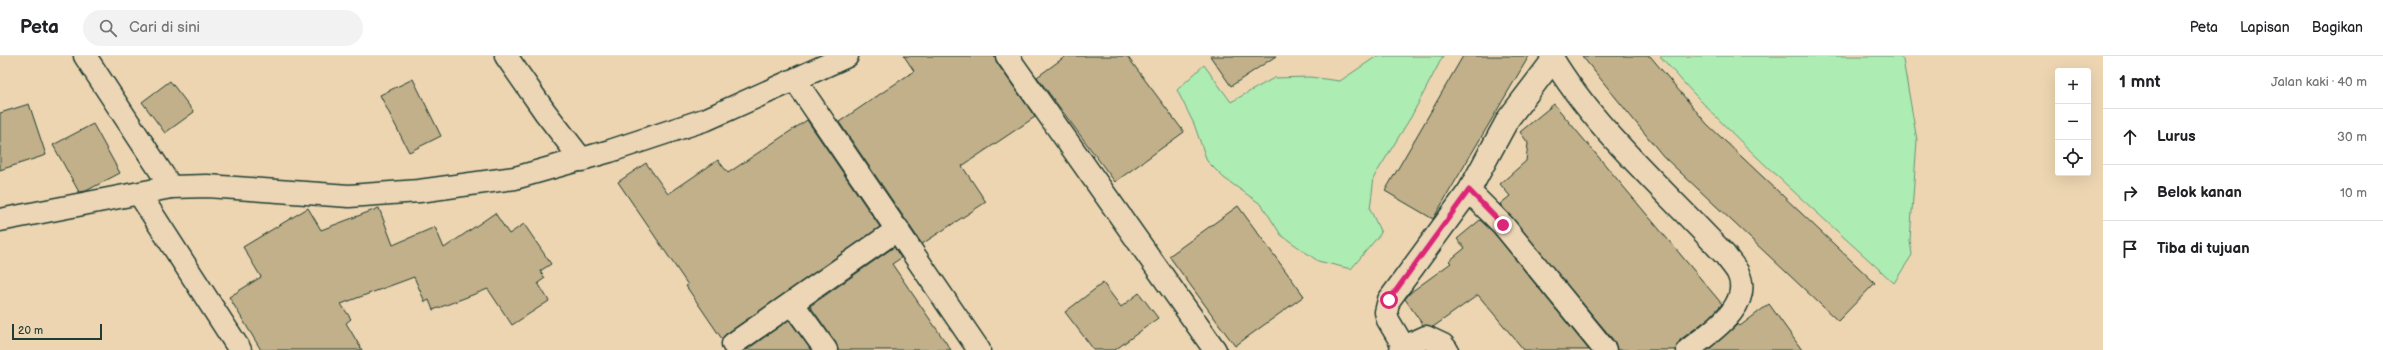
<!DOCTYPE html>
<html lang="id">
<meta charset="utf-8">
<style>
body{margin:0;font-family:"Balsamiq Sans",sans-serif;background:#f2f2f2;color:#202124}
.controls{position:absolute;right:12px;top:12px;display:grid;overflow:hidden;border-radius:4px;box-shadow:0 4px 16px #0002}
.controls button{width:36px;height:36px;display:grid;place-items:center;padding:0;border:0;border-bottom:1px solid #e0e0e0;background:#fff;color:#202124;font:20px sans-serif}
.scale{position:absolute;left:12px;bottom:10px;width:90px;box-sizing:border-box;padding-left:4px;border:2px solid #1f3d34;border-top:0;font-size:11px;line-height:14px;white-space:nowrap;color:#1f3d34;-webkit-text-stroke:3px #edd6b5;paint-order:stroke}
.stop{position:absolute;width:12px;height:12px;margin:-9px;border:3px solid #db2777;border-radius:50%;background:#fff}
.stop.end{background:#db2777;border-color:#fff;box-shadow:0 1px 4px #0008}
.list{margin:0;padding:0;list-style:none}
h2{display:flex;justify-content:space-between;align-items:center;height:52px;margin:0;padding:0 16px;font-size:17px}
h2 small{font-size:13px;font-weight:400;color:#757577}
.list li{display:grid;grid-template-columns:26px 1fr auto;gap:12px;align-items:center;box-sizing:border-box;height:56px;padding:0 16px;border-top:1px solid #e0e0e0}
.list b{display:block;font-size:15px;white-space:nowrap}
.list em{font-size:13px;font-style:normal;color:#757577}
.icon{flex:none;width:22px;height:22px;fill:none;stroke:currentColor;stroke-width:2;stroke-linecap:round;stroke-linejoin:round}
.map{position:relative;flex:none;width:2103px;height:294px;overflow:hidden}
header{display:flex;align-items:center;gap:24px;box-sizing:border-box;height:56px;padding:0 20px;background:#fff;border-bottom:1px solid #e0e0e0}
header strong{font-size:19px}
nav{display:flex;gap:22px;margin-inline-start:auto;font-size:14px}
.search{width:280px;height:36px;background:#f2f2f2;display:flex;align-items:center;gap:10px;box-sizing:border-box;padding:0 14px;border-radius:22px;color:#757577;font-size:15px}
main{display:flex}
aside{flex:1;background:#fff}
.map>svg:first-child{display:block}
.green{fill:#adecb3;stroke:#669474}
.building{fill:#c1b089;stroke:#1f3d34}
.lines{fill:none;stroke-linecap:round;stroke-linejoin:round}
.minor-casing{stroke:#1f3d34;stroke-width:25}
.tertiary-casing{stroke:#1f3d34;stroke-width:25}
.minor{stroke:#edd6b5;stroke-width:22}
.tertiary{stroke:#edd6b5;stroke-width:22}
.route{stroke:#db2777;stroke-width:5}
</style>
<header>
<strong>Peta</strong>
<div class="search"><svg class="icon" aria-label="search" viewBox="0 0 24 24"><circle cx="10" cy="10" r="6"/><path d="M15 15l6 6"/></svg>Cari di sini</div>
<nav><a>Peta</a><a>Lapisan</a><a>Bagikan</a></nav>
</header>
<main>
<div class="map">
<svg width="2103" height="294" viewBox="0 0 2103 294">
<rect width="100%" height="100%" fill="#edd5b1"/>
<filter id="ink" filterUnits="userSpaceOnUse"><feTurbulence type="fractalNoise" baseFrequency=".025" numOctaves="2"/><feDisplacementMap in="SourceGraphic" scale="8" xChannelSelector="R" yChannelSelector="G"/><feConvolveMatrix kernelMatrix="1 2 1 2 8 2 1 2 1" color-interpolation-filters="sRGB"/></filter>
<g filter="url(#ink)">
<g class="green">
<path d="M1377,0h66l-32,61 -37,60 -4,32 11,24 -30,36 -33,-8 -37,-26 -19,-30 -38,-27 -17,-17 -13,-37 -17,-34 27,-25 27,37 43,-24 36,-1 30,4z"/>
<path d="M1660,0h240l3,4 14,80 -7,100 2,15 -18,28c-80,-74 -163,-144 -234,-227z"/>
</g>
<g class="building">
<path d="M904,0h91l2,7 38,54 -73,49 24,36 -64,42 -83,-122 75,-51z"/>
<path d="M1066,0h61l57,76 -69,50 -78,-105z"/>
<path d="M1210,0h66l-45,30z"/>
<path d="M1463,0h66l-96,163 -48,-28z"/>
<path d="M1582,0h68l57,68 168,159 -37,38 -175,-165z"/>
<path d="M413,23l28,57 -32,16 -29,-57z"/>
<path d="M170,25l24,31 -29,21 -23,-31z"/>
<path d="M29,48l17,51 -46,15v-57z"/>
<path d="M1554,48l168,200 -13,14 -29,22 -4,10h-59l-2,-8 -115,-138 10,-8 -10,-12 26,-23 2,-18 -8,-11z"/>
<path d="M807,64l73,107 -154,107 -4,5 -36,-53 2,-1 -70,-103 28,-19 22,31 50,-34 10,13z"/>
<path d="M93,68l27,49 -34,18 -7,1 -26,-47z"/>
<path d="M1238,150l66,90 -69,50 -66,-90z"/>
<path d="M308,152l13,22 58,-22 14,37 42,-18 9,21 51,-35 14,21 15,-10 27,40 -11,7 5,7 -7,5 11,18 -37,24 -24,-36 -55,21 -4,-10 -4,2 -11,-25 -73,27 10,15 -5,4 16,27h-101l-32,-53 32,-20 -18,-30z"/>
<path d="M1480,164l14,13 95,117h-65l-46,-55 -45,32 -10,-2 -18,-26 6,-7 40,-29 -2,-2 16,-13 -8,-9z"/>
<path d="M894,191l7,11 -9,6 59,86h-113l-2,-7 -26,-37z"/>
<path d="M1103,227l18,24 18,-14 19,25 -43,32h-21l-29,-38z"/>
<path d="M1769,248l33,46h-94l30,-26 2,2z"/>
<path d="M789,264l22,30h-65z"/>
</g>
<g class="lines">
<g class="minor-casing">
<g id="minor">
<path d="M506,0l39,56 37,48"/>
<path d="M1007,0l208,294"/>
<path d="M1551,0c43,73 117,137 174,199 4,6 10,12 13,18 16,33 -29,60 -50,77"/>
<path d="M1553,4l-45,59 -39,72 34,34 102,125"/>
<path d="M795,24l184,270"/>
<path d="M140,139l100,155"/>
<path d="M792,247l34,47"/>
<path d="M733,288l165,-115"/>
<path d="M1404,291l22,-10 17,8 4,5"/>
<path d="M1401,294l3,-3 -16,-27 -2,-8 3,-12 80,-109"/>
</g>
</g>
<g class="tertiary-casing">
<g id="tertiary">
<path d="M85,0l86,131"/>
<path d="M0,164l171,-33 36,-1 142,10 70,-5 96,-13 95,-27 97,-32 140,-63"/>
</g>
</g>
<use href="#minor" class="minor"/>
<use href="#tertiary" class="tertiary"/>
</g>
</g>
<g class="lines" filter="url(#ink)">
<path class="route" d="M1389,244l80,-110 34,35"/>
</g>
</svg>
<div class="controls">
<button>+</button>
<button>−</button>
<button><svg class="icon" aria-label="locate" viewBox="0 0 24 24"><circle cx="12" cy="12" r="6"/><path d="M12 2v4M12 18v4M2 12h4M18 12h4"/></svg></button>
</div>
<div class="scale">20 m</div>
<div class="stop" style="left:1389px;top:244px"></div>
<div class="stop end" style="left:1503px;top:169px"></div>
</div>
<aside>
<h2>1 mnt<small>Jalan kaki · 40 m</small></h2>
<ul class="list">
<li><svg class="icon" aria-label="ahead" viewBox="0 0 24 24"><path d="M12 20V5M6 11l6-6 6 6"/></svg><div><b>Lurus</b></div><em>30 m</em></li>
<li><svg class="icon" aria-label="right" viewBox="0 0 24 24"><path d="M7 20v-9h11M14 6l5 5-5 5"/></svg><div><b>Belok kanan</b></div><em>10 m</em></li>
<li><svg class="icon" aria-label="arrive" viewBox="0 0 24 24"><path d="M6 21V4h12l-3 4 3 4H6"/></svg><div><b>Tiba di tujuan</b></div></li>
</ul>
</aside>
</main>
